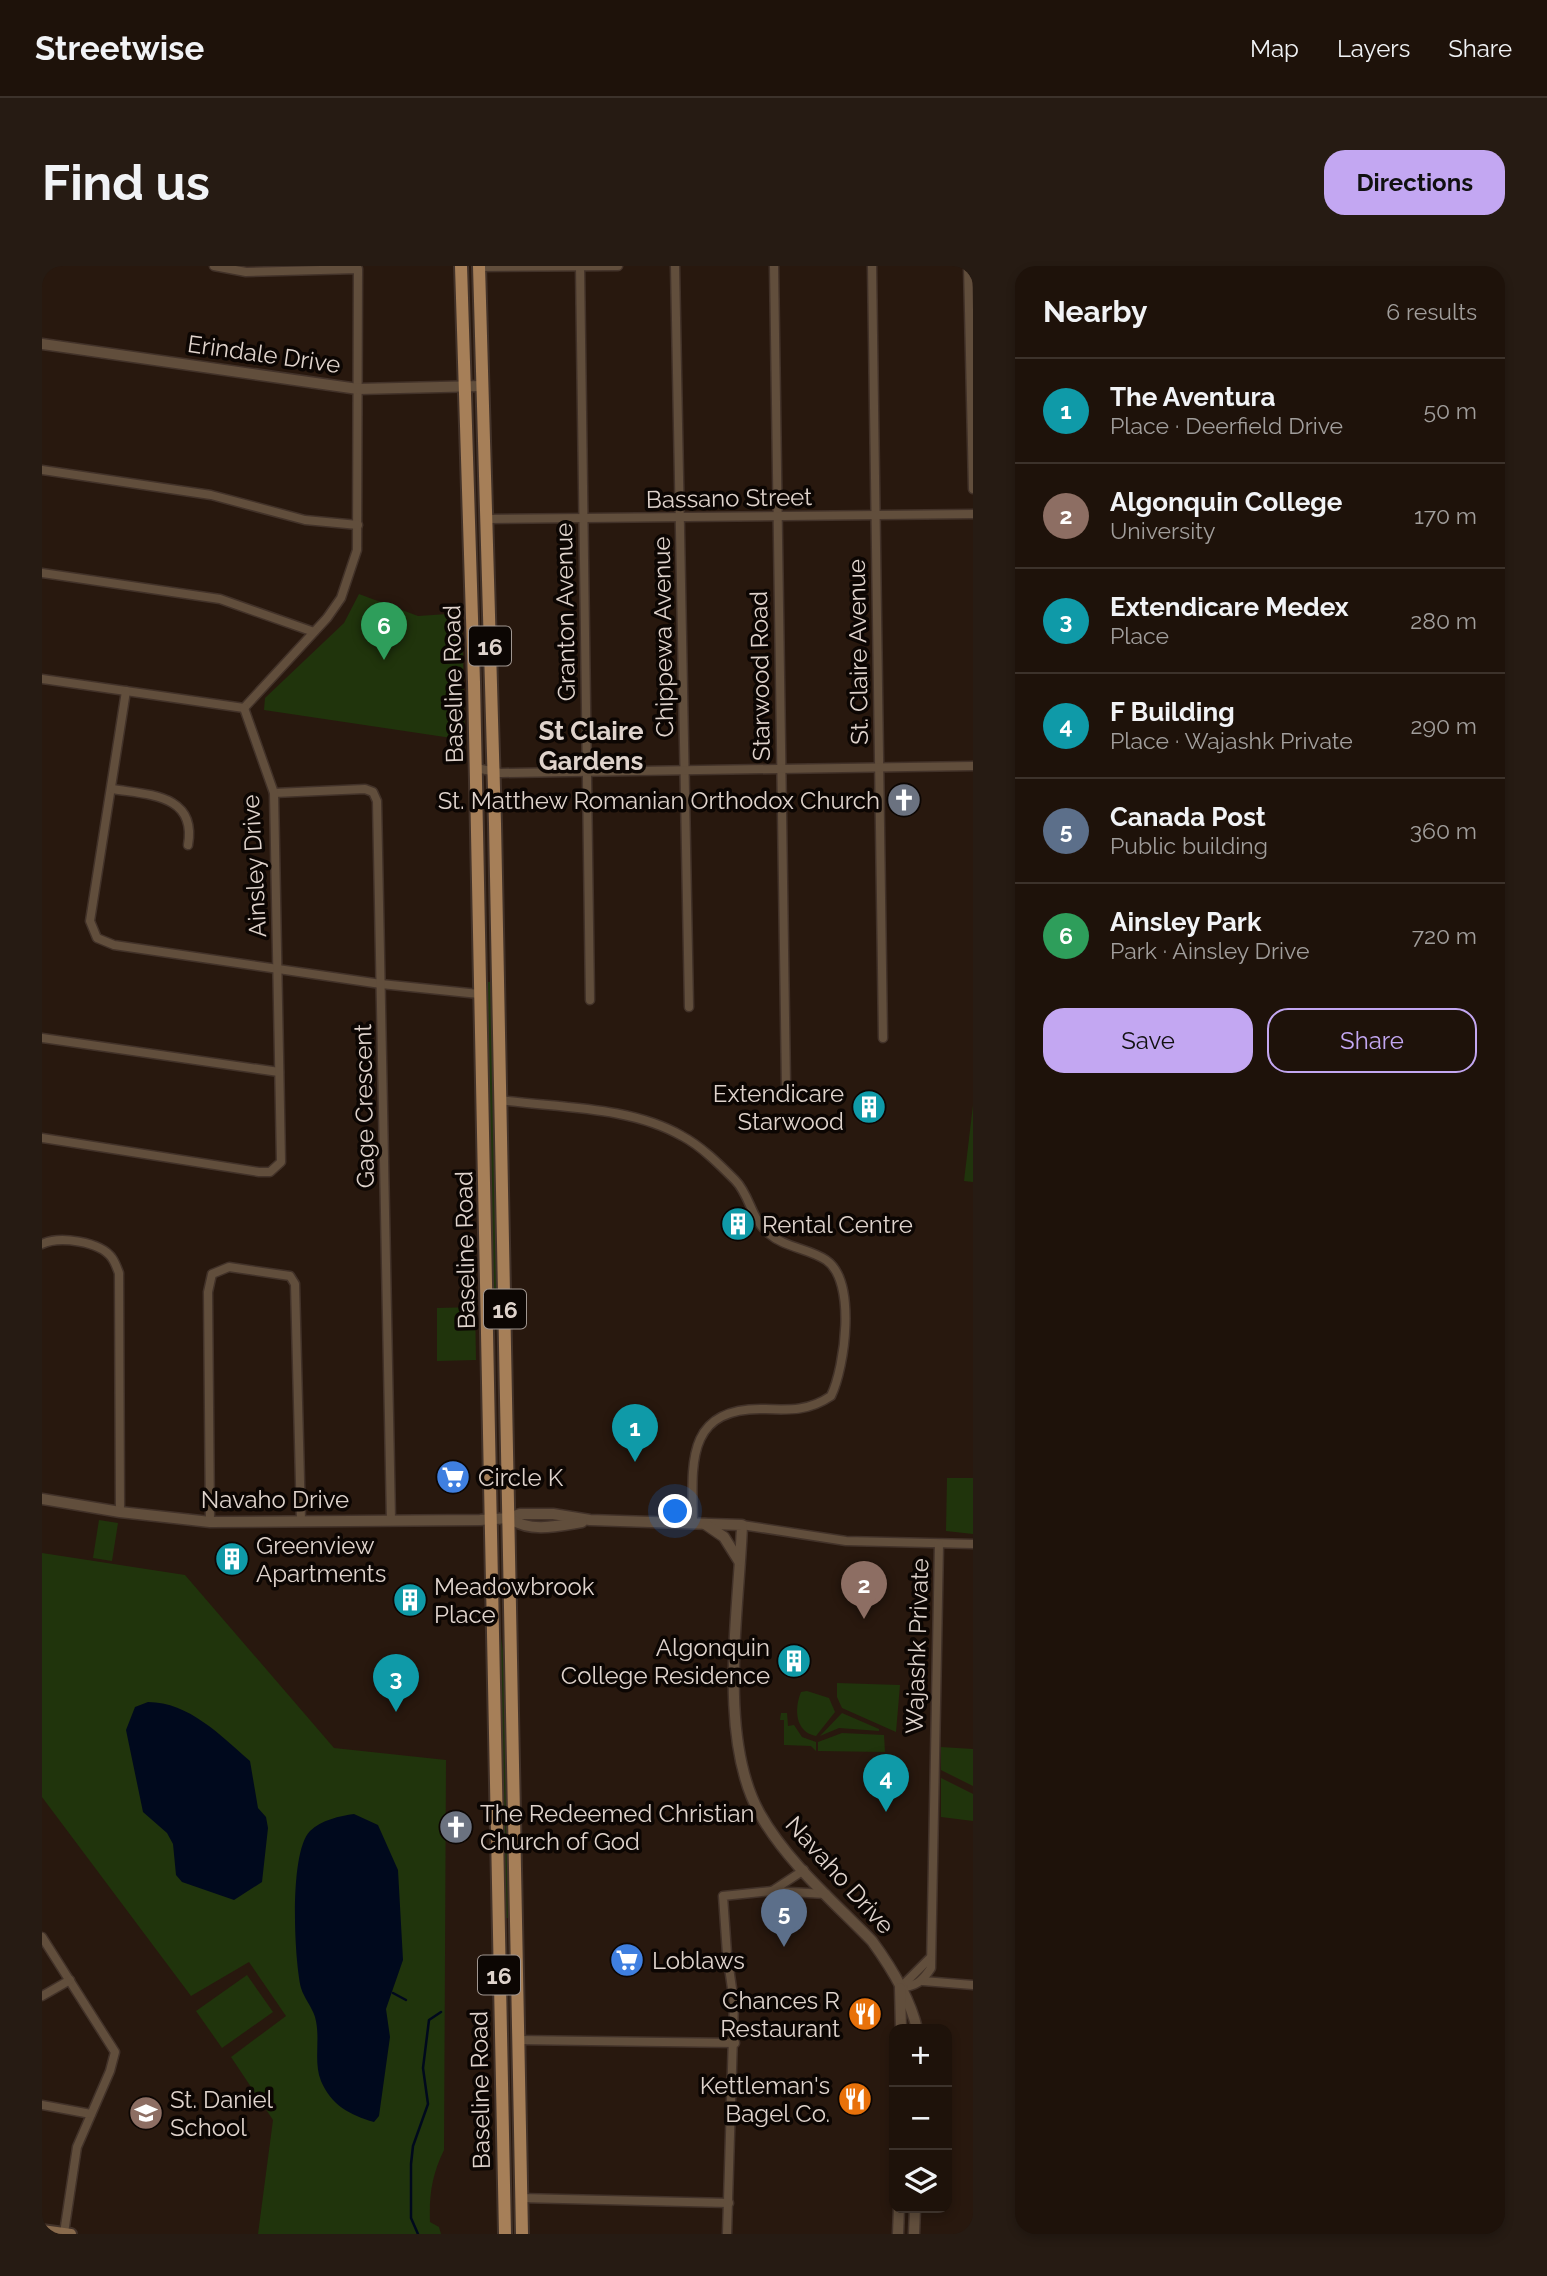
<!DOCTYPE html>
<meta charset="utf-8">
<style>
body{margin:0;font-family:Raleway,sans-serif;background:#261b13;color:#f1f3f6}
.controls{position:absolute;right:21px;bottom:21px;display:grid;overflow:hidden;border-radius:14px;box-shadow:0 4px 10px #0003}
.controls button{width:63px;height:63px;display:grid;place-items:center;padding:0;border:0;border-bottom:2px solid #3c322b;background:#1e120a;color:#f1f3f6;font:35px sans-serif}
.you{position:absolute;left:634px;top:1246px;width:24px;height:24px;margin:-18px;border:5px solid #fff;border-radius:50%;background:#1a73e8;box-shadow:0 0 0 10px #1a73e833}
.badge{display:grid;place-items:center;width:46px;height:46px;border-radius:50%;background:#c3a7f2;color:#fff;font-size:23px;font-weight:700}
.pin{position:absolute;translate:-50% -58px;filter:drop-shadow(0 2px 4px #0008)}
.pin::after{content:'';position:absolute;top:37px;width:24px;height:21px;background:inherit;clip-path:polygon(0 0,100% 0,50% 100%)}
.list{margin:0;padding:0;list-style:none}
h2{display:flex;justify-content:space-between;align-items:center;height:91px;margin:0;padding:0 28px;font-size:30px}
h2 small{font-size:23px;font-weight:400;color:#a19e9c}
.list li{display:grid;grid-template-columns:46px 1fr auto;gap:21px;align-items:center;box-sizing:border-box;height:105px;padding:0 28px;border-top:2px solid #3c322b}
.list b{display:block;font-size:26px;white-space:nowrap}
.list p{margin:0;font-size:23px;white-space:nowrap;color:#a19e9c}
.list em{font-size:23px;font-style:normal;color:#a19e9c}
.actions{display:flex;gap:14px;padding:21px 28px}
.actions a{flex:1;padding:16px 0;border:2px solid #c3a7f2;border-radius:21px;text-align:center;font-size:24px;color:#c3a7f2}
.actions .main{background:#c3a7f2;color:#111}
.icon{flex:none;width:38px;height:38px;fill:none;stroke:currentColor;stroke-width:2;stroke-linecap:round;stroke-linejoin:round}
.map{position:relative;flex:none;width:931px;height:1968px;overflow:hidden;border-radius:21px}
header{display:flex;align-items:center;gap:42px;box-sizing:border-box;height:98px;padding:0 35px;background:#1e120a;border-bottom:2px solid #3c322b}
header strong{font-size:33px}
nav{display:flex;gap:38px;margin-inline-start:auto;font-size:24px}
.intro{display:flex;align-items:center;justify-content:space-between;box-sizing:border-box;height:168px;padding:0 42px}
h1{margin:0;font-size:49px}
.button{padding:18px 32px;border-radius:21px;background:#c3a7f2;color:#111;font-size:24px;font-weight:700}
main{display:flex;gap:42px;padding:0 42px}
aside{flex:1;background:#1e120a;border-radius:21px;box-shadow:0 4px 10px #0003}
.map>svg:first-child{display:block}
.green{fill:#20340c}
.water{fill:#00091d}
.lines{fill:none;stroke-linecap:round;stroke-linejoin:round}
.stream{stroke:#00091d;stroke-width:2.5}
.minor-casing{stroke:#423229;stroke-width:11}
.tertiary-casing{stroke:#423229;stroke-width:13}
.secondary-casing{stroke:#423229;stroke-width:14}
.primary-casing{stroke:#423229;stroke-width:16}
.minor{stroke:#614e3c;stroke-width:8}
.tertiary{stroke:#614e3c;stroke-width:10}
.secondary{stroke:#886a4c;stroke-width:10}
.primary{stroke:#a67f58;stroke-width:12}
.labels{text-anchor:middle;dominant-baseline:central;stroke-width:7;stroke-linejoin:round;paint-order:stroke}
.shield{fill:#0c0603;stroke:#a09690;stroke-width:2}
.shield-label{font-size:23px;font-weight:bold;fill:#dfd3cc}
.street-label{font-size:24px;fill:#dfd3cc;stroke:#0c0603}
.poi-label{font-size:24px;fill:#dfd3cc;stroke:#0c0603;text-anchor:start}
.neighbourhood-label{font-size:26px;font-weight:bold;fill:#dfd3cc;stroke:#0c0603}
</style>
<header>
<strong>Streetwise</strong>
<nav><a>Map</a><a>Layers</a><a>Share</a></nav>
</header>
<div class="intro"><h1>Find us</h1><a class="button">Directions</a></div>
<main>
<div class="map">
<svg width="931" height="1968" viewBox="0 0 931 1968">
<rect width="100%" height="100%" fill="#28180e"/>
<g class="green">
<path d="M317,328l59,22 44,-3 3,127 -201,-30 1,-12 79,-75z"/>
<path d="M444,716h6l5,351 -4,-30z"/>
<path d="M931,839v77l-9,-1z"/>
<path d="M433,1041l1,53 -39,1v-53z"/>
<path d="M905,1212h26v56l-27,-3z"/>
<path d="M57,1254l19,3 -6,38 -19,-3z"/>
<path d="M0,1287l143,22 149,173 112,12 -2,390c-12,25 -15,44 -14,72l9,5 2,7h-183l15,-114 -42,-63 55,-41 -37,-54 -58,34 -149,-199z"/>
<path d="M456,1352l6,40 4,260h-3z"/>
<path d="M795,1417l63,2 -4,47 -54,-24 -5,-11z"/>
<path d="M765,1425l22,7 6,14 -19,24c-21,-4 -22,-27 -15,-44z"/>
<path d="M739,1447h6l1,13 6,-1 8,12 14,5v9l-5,-5 -27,-1v-25h-4z"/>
<path d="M800,1447l37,16v2l-40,-3 -19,8z"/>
<path d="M800,1467l42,2 1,17 -67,-1v-9z"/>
<path d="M899,1481l32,2v37l-32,-16z"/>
<path d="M899,1512l32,16v27l-32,-4z"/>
<path d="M205,1709l26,37 -51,36 -26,-37z"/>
</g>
<g class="water">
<path d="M106,1436c41,0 73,34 102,59l8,47 8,9 2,11 -6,54 -28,18 -52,-18 -6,-7 -3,-31 -6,-11 -24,-21 -17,-82 9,-23z"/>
<path d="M312,1548l24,11 20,45 5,90 -17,49 4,28 -11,79 -5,6c-24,-7 -43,-17 -53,-41 -8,-20 0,-43 -6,-64 -3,-10 -11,-19 -14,-29 -7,-30 -12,-136 9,-157 11,-11 30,-15 44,-17z"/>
</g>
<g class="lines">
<g class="stream">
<path d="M351,1727l13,7"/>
<path d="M376,1968l-7,-16v-54l2,-18 15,-42 -5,-36 6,-48 12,-8"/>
</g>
<g class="minor-casing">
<g id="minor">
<path d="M172,0l32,6 112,-3 -1,281 -16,48 -14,20 -83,90"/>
<path d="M538,0l10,734"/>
<path d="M633,0l14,741"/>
<path d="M732,0l12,820"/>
<path d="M830,0l11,772"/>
<path d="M926,0l5,223"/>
<path d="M437,1l139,-1"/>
<path d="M0,204l169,25 94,25 53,5"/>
<path d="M444,253l487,-5"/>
<path d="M0,307l178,26 94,33"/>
<path d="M0,413l202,29"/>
<path d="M84,425l-36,230 7,17 17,7 267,39 98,10"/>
<path d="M434,502l25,5 472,-7"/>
<path d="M71,523c35,6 84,5 75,56"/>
<path d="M232,527l91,-4 8,3 4,9 14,719"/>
<path d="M0,772l237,34"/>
<path d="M458,834c59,8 130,6 182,36 19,10 37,28 53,44 15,15 16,39 33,53 17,15 40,15 58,27 31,21 19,107 5,136 -22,15 -41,14 -67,13 -79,-2 -72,55 -71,114"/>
<path d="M0,872l217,34h11l11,-10 -7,-369 -30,-85"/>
<path d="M0,978c17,-8 58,-3 70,14 3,4 5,10 7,15l1,239"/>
<path d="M168,1256l-2,-230 4,-18 17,-7 61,9 5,8 6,237"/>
<path d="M700,1259l104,16 127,3"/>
<path d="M730,1625l32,-21"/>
<path d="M0,1671l73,115 -5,19 -33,76 -13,86"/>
<path d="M881,1715l50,4"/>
<path d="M858,1722c16,-2 22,-6 31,-20l8,-424"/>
<path d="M858,1722l29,-29"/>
<path d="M0,1730l28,-16"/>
<path d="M476,1774l217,3"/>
<path d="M0,1839l49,9"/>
<path d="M479,1932l208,5"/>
<path d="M685,1968l7,-232 -7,-48 -4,-58 49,-5 54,3"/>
</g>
</g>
<g class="tertiary-casing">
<g id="tertiary">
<path d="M0,78l316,45 124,-3"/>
<path d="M0,1233l78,13 90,10 270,-2 29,-2 11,-4h33l37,6 152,5c-3,85 -25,213 18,289 27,48 74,88 112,127 19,26 38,57 45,88"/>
<path d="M467,1252c21,15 49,8 73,4"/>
<path d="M663,1258l19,13 15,24"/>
<path d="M858,1722l1,41"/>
<path d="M856,1968l1,-26"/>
<path d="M872,1968l1,-26"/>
</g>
</g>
<g class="secondary-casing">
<path id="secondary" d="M0,1964l29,4"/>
</g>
<g class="primary-casing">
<g id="primary">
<path d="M419,0l13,416 31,1552"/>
<path d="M437,0l16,558 27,1410"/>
</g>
</g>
<use href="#minor" class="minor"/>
<use href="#tertiary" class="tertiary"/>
<use href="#secondary" class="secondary"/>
<use href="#primary" class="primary"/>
</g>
<defs>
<g id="church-disc" transform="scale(1.75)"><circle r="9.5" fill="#6b7280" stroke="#0c0603"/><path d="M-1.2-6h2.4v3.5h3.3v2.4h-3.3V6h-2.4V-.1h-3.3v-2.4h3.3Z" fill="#fff"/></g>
<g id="building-disc" transform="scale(1.75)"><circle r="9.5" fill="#0f9aa8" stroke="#0c0603"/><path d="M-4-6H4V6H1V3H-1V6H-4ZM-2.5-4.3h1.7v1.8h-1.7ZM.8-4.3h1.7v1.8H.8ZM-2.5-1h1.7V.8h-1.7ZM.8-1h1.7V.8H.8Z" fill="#fff"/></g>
<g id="supermarket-disc" transform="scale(1.75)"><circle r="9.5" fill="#3f7fe0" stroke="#0c0603"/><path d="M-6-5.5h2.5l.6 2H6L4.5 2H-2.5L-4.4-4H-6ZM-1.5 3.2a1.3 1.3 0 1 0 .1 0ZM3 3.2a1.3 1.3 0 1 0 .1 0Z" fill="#fff"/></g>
<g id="restaurant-disc" transform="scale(1.75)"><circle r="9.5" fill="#e8710a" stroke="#0c0603"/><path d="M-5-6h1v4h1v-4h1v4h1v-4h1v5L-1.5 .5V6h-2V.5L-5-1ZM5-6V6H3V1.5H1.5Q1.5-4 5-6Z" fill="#fff"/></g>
<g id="school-disc" transform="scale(1.75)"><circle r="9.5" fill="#8d6e63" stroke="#0c0603"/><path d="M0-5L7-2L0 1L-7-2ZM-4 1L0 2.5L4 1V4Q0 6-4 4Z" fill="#fff"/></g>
</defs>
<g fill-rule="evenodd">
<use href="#church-disc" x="862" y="534"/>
<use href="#building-disc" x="827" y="841"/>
<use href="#building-disc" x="696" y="958"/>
<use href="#supermarket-disc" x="411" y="1211"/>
<use href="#building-disc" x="190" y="1293"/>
<use href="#building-disc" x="368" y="1334"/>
<use href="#building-disc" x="752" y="1395"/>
<use href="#church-disc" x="414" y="1561"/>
<use href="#supermarket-disc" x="585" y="1694"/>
<use href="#restaurant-disc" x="823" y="1748"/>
<use href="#restaurant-disc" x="813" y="1833"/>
<use href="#school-disc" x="104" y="1847"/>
</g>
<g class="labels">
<g class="shield">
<rect x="427" y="360.5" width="42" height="39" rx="5"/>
<rect x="442" y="1023.5" width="42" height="39" rx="5"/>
<rect x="436" y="1689.5" width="42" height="39" rx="5"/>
</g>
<g class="shield-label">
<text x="448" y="380">16</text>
<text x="463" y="1043">16</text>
<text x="457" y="1709">16</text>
</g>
<g class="street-label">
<text transform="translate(222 88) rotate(8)">Erindale Drive</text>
<text transform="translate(687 232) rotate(-1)">Bassano Street</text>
<text transform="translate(523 346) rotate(-91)">Granton Avenue</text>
<text transform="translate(621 371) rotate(-91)">Chippewa Avenue</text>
<text transform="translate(816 386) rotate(-91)">St. Claire Avenue</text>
<text transform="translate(718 410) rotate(-91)">Starwood Road</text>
<text transform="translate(411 418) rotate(-91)">Baseline Road</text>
<text transform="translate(212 600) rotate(-93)">Ainsley Drive</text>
<text transform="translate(322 840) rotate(-91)">Gage Crescent</text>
<text transform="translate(423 984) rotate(-91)">Baseline Road</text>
<text x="233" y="1233">Navaho Drive</text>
<text transform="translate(875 1380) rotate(-88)">Wajashk Private</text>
<text transform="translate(798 1609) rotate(48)">Navaho Drive</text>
<text transform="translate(438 1824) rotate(-91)">Baseline Road</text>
</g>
<g class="poi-label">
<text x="838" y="534" text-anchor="end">St. Matthew Romanian Orthodox Church</text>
<text x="802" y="827" text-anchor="end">Extendicare<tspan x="802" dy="28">Starwood</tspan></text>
<text x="720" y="958">Rental Centre</text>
<text x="436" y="1211">Circle K</text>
<text x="214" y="1279">Greenview<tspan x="214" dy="28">Apartments</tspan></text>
<text x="392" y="1320">Meadowbrook<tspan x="392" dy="28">Place</tspan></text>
<text x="728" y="1381" text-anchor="end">Algonquin<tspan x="728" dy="28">College Residence</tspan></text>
<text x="438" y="1547">The Redeemed Christian<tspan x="438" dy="28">Church of God</tspan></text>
<text x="610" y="1694">Loblaws</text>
<text x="798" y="1734" text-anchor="end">Chances R<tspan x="798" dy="28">Restaurant</tspan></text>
<text x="788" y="1819" text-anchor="end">Kettleman's<tspan x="788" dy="28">Bagel Co.</tspan></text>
<text x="128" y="1833">St. Daniel<tspan x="128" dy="28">School</tspan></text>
</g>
<g class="neighbourhood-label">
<text x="549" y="465">St Claire<tspan x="549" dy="30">Gardens</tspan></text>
</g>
</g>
</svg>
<div class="controls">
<button>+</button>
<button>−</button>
<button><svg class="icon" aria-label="layers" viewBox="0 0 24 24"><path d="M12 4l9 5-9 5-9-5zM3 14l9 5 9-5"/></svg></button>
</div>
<div class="you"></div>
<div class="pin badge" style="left:593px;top:1196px;background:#0f9aa8">1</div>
<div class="pin badge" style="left:822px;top:1353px;background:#8d6e63">2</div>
<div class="pin badge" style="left:354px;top:1446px;background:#0f9aa8">3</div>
<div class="pin badge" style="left:844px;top:1546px;background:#0f9aa8">4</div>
<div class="pin badge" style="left:742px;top:1681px;background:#5c6f8a">5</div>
<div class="pin badge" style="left:342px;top:394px;background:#2e9e5b">6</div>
</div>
<aside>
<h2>Nearby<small>6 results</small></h2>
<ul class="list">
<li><span class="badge" style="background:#0f9aa8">1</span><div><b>The Aventura</b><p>Place · Deerfield Drive</p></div><em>50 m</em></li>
<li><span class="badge" style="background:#8d6e63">2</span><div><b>Algonquin College</b><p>University</p></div><em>170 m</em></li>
<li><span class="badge" style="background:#0f9aa8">3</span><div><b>Extendicare Medex</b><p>Place</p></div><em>280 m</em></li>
<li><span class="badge" style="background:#0f9aa8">4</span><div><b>F Building</b><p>Place · Wajashk Private</p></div><em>290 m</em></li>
<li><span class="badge" style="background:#5c6f8a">5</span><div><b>Canada Post</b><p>Public building</p></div><em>360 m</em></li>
<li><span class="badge" style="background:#2e9e5b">6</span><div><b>Ainsley Park</b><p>Park · Ainsley Drive</p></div><em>720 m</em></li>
</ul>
<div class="actions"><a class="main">Save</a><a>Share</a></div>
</aside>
</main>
